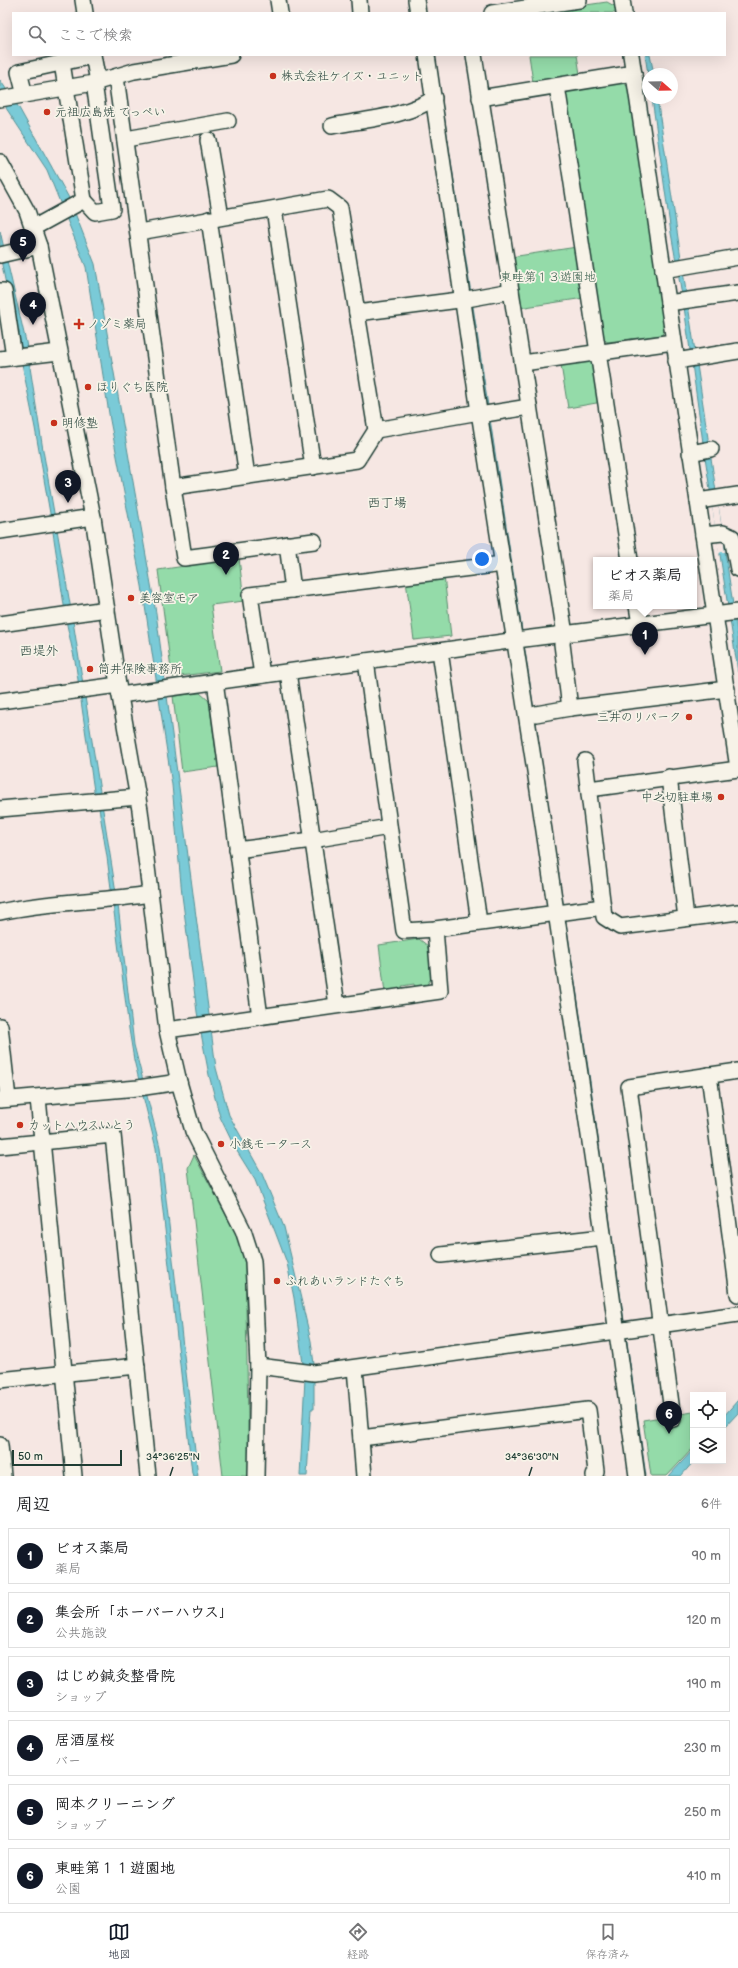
<!DOCTYPE html>
<html lang="ja">
<meta charset="utf-8">
<style>
body{margin:0;font-family:"Balsamiq Sans","Klee One",sans-serif;background:#f6f6f6;color:#202124}
.controls{position:absolute;right:12px;bottom:12px;display:grid;overflow:hidden;border-radius:0px;box-shadow:0 4px 16px #0002}
.controls button{width:36px;height:36px;display:grid;place-items:center;padding:0;border:0;border-bottom:1px solid #e0e0e0;background:#fff;color:#202124;font:20px sans-serif}
.compass{position:absolute;left:642px;top:68px;width:36px;height:36px;border-radius:50%;background:#fff;box-shadow:0 4px 16px #0002;rotate:110deg}
.scale{position:absolute;left:12px;bottom:10px;width:110px;box-sizing:border-box;padding-left:4px;border:2px solid #1f3d34;border-top:0;font-size:11px;line-height:14px;white-space:nowrap;color:#1f3d34;-webkit-text-stroke:3px #f7f3e8;paint-order:stroke}
.you{position:absolute;left:482px;top:559px;width:14px;height:14px;margin:-10px;border:3px solid #fff;border-radius:50%;background:#1a73e8;box-shadow:0 0 0 6px #1a73e833}
.badge{display:grid;place-items:center;width:26px;height:26px;border-radius:50%;background:#111827;color:#fff;font-size:13px;font-weight:700}
.pin{position:absolute;translate:-50% -33px;filter:drop-shadow(0 1px 2px #0008)}
.pin::after{content:'';position:absolute;top:21px;width:14px;height:12px;background:inherit;clip-path:polygon(0 0,100% 0,50% 100%)}
.popup{position:absolute;left:593px;top:557px;width:104px;height:52px;box-sizing:border-box;display:grid;place-content:center;border-radius:0px;background:#fff;filter:drop-shadow(0 1px 3px #0005);font-size:13px;white-space:nowrap;color:#757577}
.popup b{font-size:15px;color:#202124}
.popup::after{content:'';position:absolute;left:50%;top:100%;margin-left:-8px;border:8px solid transparent;border-top-color:#fff}
.list{margin:0;padding:0;list-style:none}
h2{display:flex;justify-content:space-between;align-items:center;height:52px;margin:0;padding:0 16px;font-size:17px}
h2 small{font-size:13px;font-weight:400;color:#757577}
.list li{display:grid;grid-template-columns:26px 1fr auto;gap:12px;align-items:center;box-sizing:border-box;height:56px;margin:0 8px 8px;padding:0 8px;border:1px solid #e0e0e0;border-radius:0px}
.list b{display:block;font-size:15px;white-space:nowrap}
.list p{margin:0;font-size:13px;white-space:nowrap;color:#757577}
.list em{font-size:13px;font-style:normal;color:#757577}
.icon{flex:none;width:22px;height:22px;fill:none;stroke:currentColor;stroke-width:2;stroke-linecap:round;stroke-linejoin:round}
.map{position:relative;flex:none;width:738px;height:1476px;overflow:hidden}
.search{position:absolute;background:#fff;box-shadow:0 4px 16px #0002;left:12px;right:12px;top:12px;height:44px;display:flex;align-items:center;gap:10px;box-sizing:border-box;padding:0 14px;border-radius:0px;color:#757577;font-size:15px}
.sheet{height:436px;background:#fff}
nav{display:flex;justify-content:space-around;align-items:center;box-sizing:border-box;height:56px;border-top:1px solid #e0e0e0;background:#fff;font-size:11px;color:#757577}
nav a{display:grid;justify-items:center;gap:2px}
nav .on{color:#111827}
.map>svg:first-child{display:block}
.green{fill:#94dba9;stroke:#5a8c6e}
.water{fill:#7acad7;stroke:#569296}
.pier{fill:#f6e7e3}
.lines{fill:none;stroke-linecap:round;stroke-linejoin:round}
.minor-casing{stroke:#1f3d34;stroke-width:18}
.minor{stroke:#f7f3e8;stroke-width:15}
.ticks{fill:none;stroke:#1f3d34;stroke-width:1.5}
.poi-dot{fill:#c8321e;stroke:#f7f3e8;stroke-width:1.5}
.labels{text-anchor:middle;dominant-baseline:central;stroke-width:3.5;stroke-linejoin:round;paint-order:stroke}
.poi-label{font-size:12px;fill:#1f3d34;stroke:#f7f3e8;text-anchor:start}
.park-label{font-size:12px;fill:#365d4b;stroke:#f7f3e8}
.neighbourhood-label{font-size:13px;fill:#1f3d34;stroke:#f7f3e8}
.ticks-label{font-size:10px;text-anchor:middle;fill:#1f3d34;stroke:#f7f3e8;stroke-width:3.5;stroke-linejoin:round;paint-order:stroke}
</style>
<div class="map">
<svg width="738" height="1476" viewBox="0 0 738 1476">
<rect width="100%" height="100%" fill="#f6e7e3"/>
<filter id="ink" filterUnits="userSpaceOnUse"><feTurbulence type="fractalNoise" baseFrequency=".025" numOctaves="2"/><feDisplacementMap in="SourceGraphic" scale="8" xChannelSelector="R" yChannelSelector="G"/><feConvolveMatrix kernelMatrix="1 2 1 2 8 2 1 2 1" color-interpolation-filters="sRGB"/></filter>
<g filter="url(#ink)">
<g class="green">
<path d="M607,2l11,6 1,5h-60l-1,-4z"/>
<path d="M529,55h48l3,19 -47,8z"/>
<path d="M620,81l10,7 36,237 -4,10 -54,7 -6,-3 -38,-242 2,-6z"/>
<path d="M577,247l7,51 -65,10 -8,-51z"/>
<path d="M588,360l8,4 6,38 -34,6 -7,-43z"/>
<path d="M239,558l5,43 -33,4 9,66 -48,6 -14,-107z"/>
<path d="M444,576l7,60 -37,4 -8,-59z"/>
<path d="M200,693l9,8 9,66 -36,5 -9,-76z"/>
<path d="M419,939l9,7 4,31 -6,9 -11,2 -1,-4 -12,2 1,4 -18,3 -6,-48z"/>
<path d="M194,1155l51,96 4,225h-26l-35,-308z"/>
<path d="M693,1412v36l-26,28h-16l-8,-56z"/>
</g>
<g class="water">
<path d="M431,55h4l155,1026 56,395h-4z"/>
<path d="M645,55h5l4,19h-6z"/>
<path d="M0,80l19,28 50,90 26,66 61,349 60,455 13,47 33,59 22,53 27,114 3,23v45h-3l-4,67h-7l5,-98 -11,-80 -7,-35 -11,-29 -21,-54 -20,-32 -15,-31 -11,-42 -12,-63 -15,-117 -10,-110 -30,-199 -32,-166 -24,-153 -39,-97 -41,-62 1,-4 -7,-11z"/>
<path d="M652,98h5l81,540v34l-33,-215 -21,-150 -13,-74z"/>
<path d="M0,231l26,111 17,108 30,171 45,284 16,140 26,102 38,329h-5l-1,-3 -36,-325 -22,-88 -5,-31 -22,-172 -8,-49 -4,-10 -19,-132 -9,-41 -16,-106 -16,-91 -35,-173z"/>
<path d="M738,1400v13l-15,16v-12z"/>
<path d="M693,1450l1,11 -13,15h-12z"/>
</g>
<path class="pier" d="M710,492l7,2 8,58h-4l-2,2z"/>
<g class="lines">
<g class="minor-casing">
<g id="minor">
<path d="M83,0l2,13"/>
<path d="M278,0l2,13"/>
<path d="M359,0l1,13"/>
<path d="M416,0l2,13"/>
<path d="M622,0l2,13"/>
<path d="M492,13l87,-13"/>
<path d="M93,55l5,27"/>
<path d="M427,55l52,357 59,378 56,379 43,307"/>
<path d="M474,55l90,573 -2,16 8,64"/>
<path d="M631,55l107,713"/>
<path d="M116,77l57,410 184,-27 19,-30 -36,-222 -12,-9 -189,33"/>
<path d="M557,86l73,474"/>
<path d="M25,95l-6,-23 74,-16"/>
<path d="M480,98l154,-25"/>
<path d="M0,99l94,-16 40,-12 97,-16"/>
<path d="M332,126c30,-6 78,-10 102,-28"/>
<path d="M126,139l102,-18"/>
<path d="M208,140l13,77"/>
<path d="M0,162l27,49 12,35 54,271 25,168 22,125 27,220 12,52 14,49 50,99 10,31 5,105 -2,110"/>
<path d="M84,200l11,12 17,-3 -18,-126"/>
<path d="M274,209l39,258"/>
<path d="M209,219l38,257"/>
<path d="M33,228l51,-28 -22,-137"/>
<path d="M0,255l39,-9"/>
<path d="M663,270l75,-13"/>
<path d="M0,291h4l10,66"/>
<path d="M668,303l70,-10"/>
<path d="M357,313l110,-14 44,-8"/>
<path d="M0,359l59,-7"/>
<path d="M676,361l62,-10"/>
<path d="M523,363l150,-21"/>
<path d="M479,415l50,-8"/>
<path d="M376,430l103,-18"/>
<path d="M690,453l21,-4"/>
<path d="M173,487l11,71 130,-17"/>
<path d="M698,501l40,-6"/>
<path d="M0,531l93,-14"/>
<path d="M703,535l20,-2 9,4 6,32"/>
<path d="M287,544l6,46"/>
<path d="M637,606l3,18"/>
<path d="M0,624l107,-15"/>
<path d="M440,651l39,271"/>
<path d="M366,661l38,270 31,-2 168,-22"/>
<path d="M288,672l49,333"/>
<path d="M262,675l-12,-80 253,-31"/>
<path d="M215,681l45,336"/>
<path d="M120,695l404,-56 214,-27"/>
<path d="M0,701l118,-16"/>
<path d="M536,714l34,-6 157,-19"/>
<path d="M585,761l19,156 16,10 118,-15"/>
<path d="M669,777l17,141"/>
<path d="M589,789l149,-20"/>
<path d="M0,809l138,-12"/>
<path d="M237,850l75,-10 77,-13"/>
<path d="M0,912c49,-11 100,-10 150,-18"/>
<path d="M0,1026l8,73"/>
<path d="M167,1030l273,-39 -5,-62"/>
<path d="M709,1075l29,219"/>
<path d="M38,1098l36,378"/>
<path d="M0,1100l138,-12 41,-6"/>
<path d="M0,1146l113,-11 35,341"/>
<path d="M441,1255l162,-18"/>
<path d="M258,1366l56,7 424,-59"/>
<path d="M355,1368l9,108"/>
<path d="M0,1380l137,-14"/>
<path d="M673,1419l-44,-332 109,-16"/>
<path d="M361,1438l227,-28 8,61 -2,5"/>
<path d="M0,1445l3,31"/>
</g>
</g>
<use href="#minor" class="minor"/>
</g>
</g>
<path class="ticks" d="M170,1476l3,-9M529,1476l3,-9"/>
<g class="poi-dot">
<circle cx="273" cy="76" r="4"/>
<circle cx="47" cy="112" r="4"/>
<path d="M77 318h4v4h4v4h-4v4h-4v-4h-4v-4h4z"/>
<circle cx="88" cy="387" r="4"/>
<circle cx="54" cy="423" r="4"/>
<circle cx="131" cy="598" r="4"/>
<circle cx="90" cy="669" r="4"/>
<circle cx="689" cy="717" r="4"/>
<circle cx="721" cy="797" r="4"/>
<circle cx="20" cy="1125" r="4"/>
<circle cx="221" cy="1144" r="4"/>
<circle cx="277" cy="1281" r="4"/>
</g>
<g class="labels">
<g class="poi-label">
<text x="281" y="76">株式会社ケイズ・ユニット</text>
<text x="55" y="112">元祖広島焼 てっぺい</text>
<text x="87" y="324">ノゾミ薬局</text>
<text x="96" y="387">ほりぐち医院</text>
<text x="62" y="423">明修塾</text>
<text x="139" y="598">美容室モア</text>
<text x="98" y="669">筒井保険事務所</text>
<text x="681" y="717" text-anchor="end">三井のリパーク</text>
<text x="713" y="797" text-anchor="end">中之切駐車場</text>
<text x="28" y="1125">カットハウスいとう</text>
<text x="229" y="1144">小銭モータース</text>
<text x="285" y="1281">ふれあいランドたぐち</text>
</g>
<g class="park-label">
<text x="548" y="277">東畦第１３遊園地</text>
</g>
<g class="neighbourhood-label">
<text x="387" y="503">西丁場</text>
<text x="39" y="651">西堤外</text>
</g>
</g>
<g class="ticks-label">
<text x="173" y="1460">34°36'25"N</text>
<text x="532" y="1460">34°36'30"N</text>
</g>
</svg>
<div class="controls">
<button><svg class="icon" aria-label="locate" viewBox="0 0 24 24"><circle cx="12" cy="12" r="6"/><path d="M12 2v4M12 18v4M2 12h4M18 12h4"/></svg></button>
<button><svg class="icon" aria-label="layers" viewBox="0 0 24 24"><path d="M12 4l9 5-9 5-9-5zM3 14l9 5 9-5"/></svg></button>
</div>
<svg class="compass" viewBox="-18 -18 36 36"><path d="M0-13l5 13h-10z" fill="#e53935"/><path d="M0 13l5-13h-10z" fill="#757577"/></svg>
<div class="scale">50 m</div>
<div class="you"></div>
<div class="pin badge" style="left:645px;top:655px">1</div>
<div class="popup"><b>ビオス薬局</b>薬局</div>
<div class="pin badge" style="left:226px;top:575px">2</div>
<div class="pin badge" style="left:68px;top:503px">3</div>
<div class="pin badge" style="left:33px;top:325px">4</div>
<div class="pin badge" style="left:23px;top:262px">5</div>
<div class="pin badge" style="left:669px;top:1434px">6</div>
<div class="search"><svg class="icon" aria-label="search" viewBox="0 0 24 24"><circle cx="10" cy="10" r="6"/><path d="M15 15l6 6"/></svg>ここで検索</div>
</div>
<section class="sheet">
<h2>周辺<small>6件</small></h2>
<ul class="list">
<li><span class="badge">1</span><div><b>ビオス薬局</b><p>薬局</p></div><em>90 m</em></li>
<li><span class="badge">2</span><div><b>集会所「ホーバーハウス」</b><p>公共施設</p></div><em>120 m</em></li>
<li><span class="badge">3</span><div><b>はじめ鍼灸整骨院</b><p>ショップ</p></div><em>190 m</em></li>
<li><span class="badge">4</span><div><b>居酒屋桜</b><p>バー</p></div><em>230 m</em></li>
<li><span class="badge">5</span><div><b>岡本クリーニング</b><p>ショップ</p></div><em>250 m</em></li>
<li><span class="badge">6</span><div><b>東畦第１１遊園地</b><p>公園</p></div><em>410 m</em></li>
</ul>
</section>
<nav>
<a class="on"><svg class="icon" aria-label="map" viewBox="0 0 24 24"><path d="M3 6l6-2 6 2 6-2v14l-6 2-6-2-6 2zM9 4v14M15 6v14"/></svg>地図</a>
<a><svg class="icon" aria-label="directions" viewBox="0 0 24 24"><path d="M12 3l9 9-9 9-9-9zM9 14v-3h6M13 9l2 2-2 2"/></svg>経路</a>
<a><svg class="icon" aria-label="saved" viewBox="0 0 24 24"><path d="M7 4h10v16l-5-4-5 4z"/></svg>保存済み</a>
</nav>
